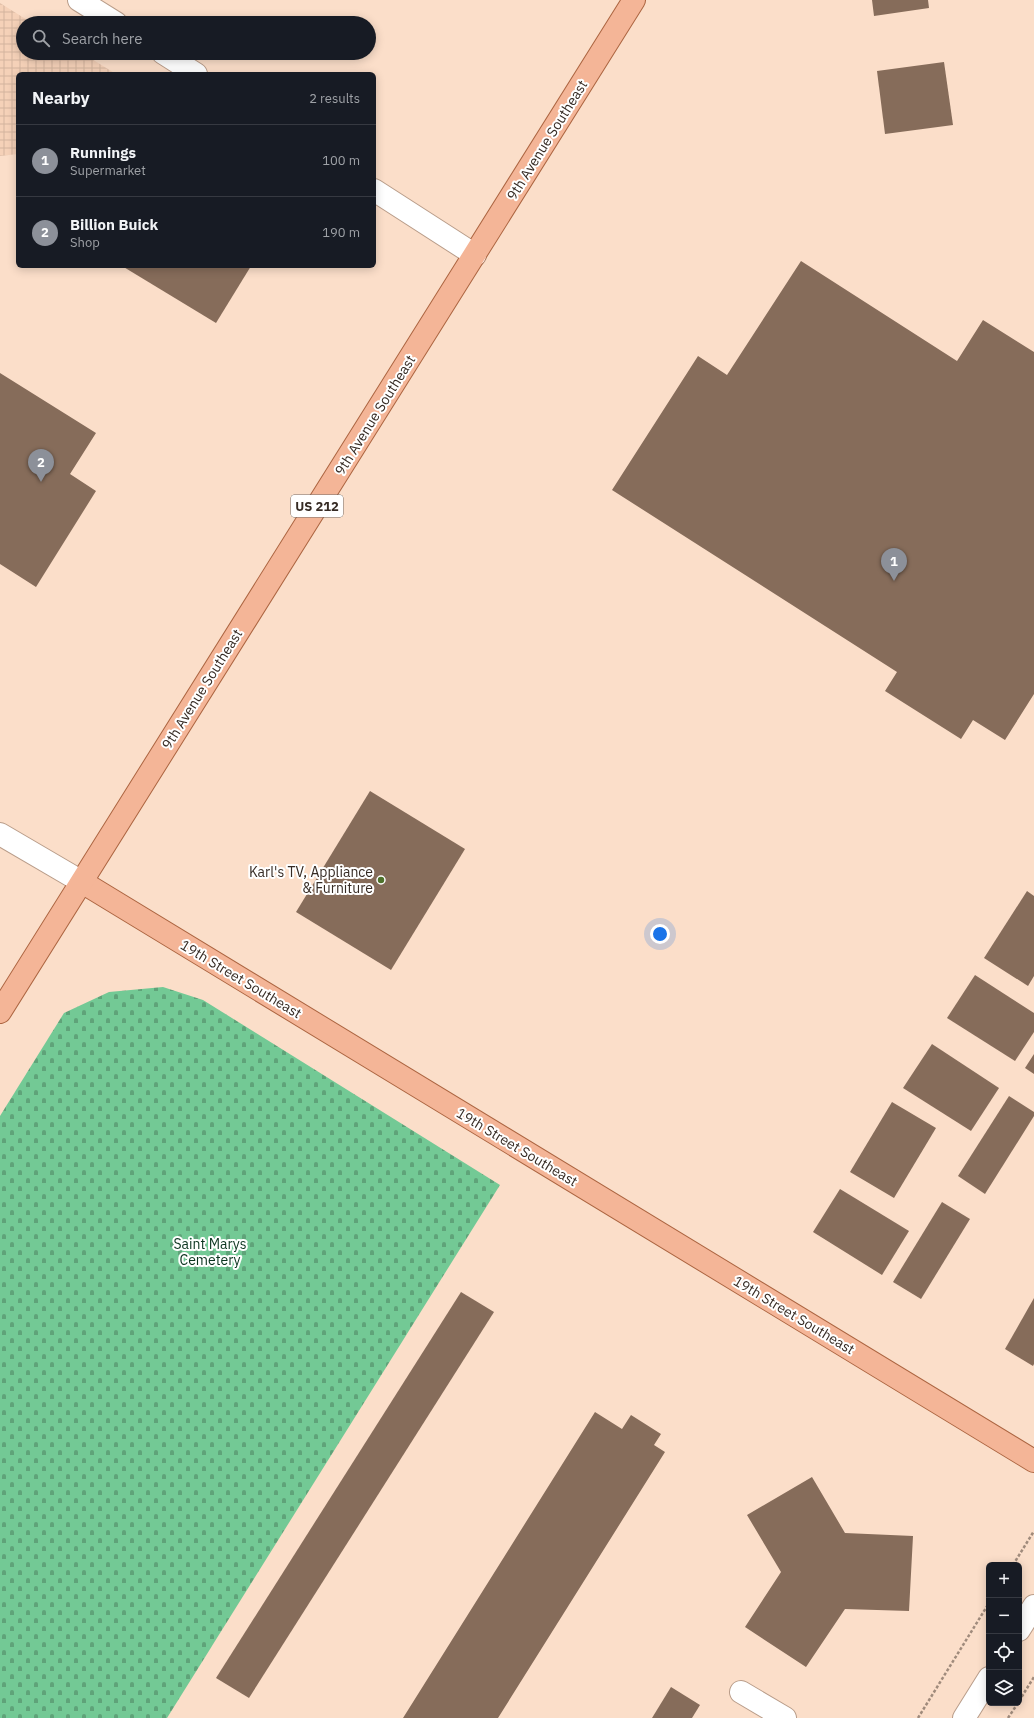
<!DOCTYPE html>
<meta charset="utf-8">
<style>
body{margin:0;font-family:"IBM Plex Sans",sans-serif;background:#20242c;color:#f1f3f6}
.controls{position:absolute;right:12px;bottom:12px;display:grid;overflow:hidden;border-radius:6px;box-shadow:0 2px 10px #0003}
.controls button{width:36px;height:36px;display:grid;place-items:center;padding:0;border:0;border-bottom:1px solid #363941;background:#171b24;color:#f1f3f6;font:20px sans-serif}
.you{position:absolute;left:660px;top:934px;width:14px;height:14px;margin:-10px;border:3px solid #fff;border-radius:50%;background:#1a73e8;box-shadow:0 0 0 6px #1a73e833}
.badge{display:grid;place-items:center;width:26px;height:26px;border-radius:50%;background:#8c9099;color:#fff;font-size:13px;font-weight:700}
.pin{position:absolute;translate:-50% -33px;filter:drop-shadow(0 1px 2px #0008)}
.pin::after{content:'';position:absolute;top:21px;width:14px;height:12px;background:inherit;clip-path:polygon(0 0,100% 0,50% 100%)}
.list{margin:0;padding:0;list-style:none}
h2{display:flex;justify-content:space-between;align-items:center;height:52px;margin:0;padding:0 16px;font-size:17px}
h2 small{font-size:13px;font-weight:400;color:#9ea1a6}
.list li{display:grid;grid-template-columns:26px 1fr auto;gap:12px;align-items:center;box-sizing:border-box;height:72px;padding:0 16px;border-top:1px solid #363941}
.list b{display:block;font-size:15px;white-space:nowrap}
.list p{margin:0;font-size:13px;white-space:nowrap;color:#9ea1a6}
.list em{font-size:13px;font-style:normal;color:#9ea1a6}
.icon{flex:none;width:22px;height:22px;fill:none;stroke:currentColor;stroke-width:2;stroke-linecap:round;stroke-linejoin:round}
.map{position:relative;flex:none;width:1034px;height:1718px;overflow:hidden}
.search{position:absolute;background:#171b24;box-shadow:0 2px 10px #0003;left:16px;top:16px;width:360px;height:44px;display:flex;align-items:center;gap:10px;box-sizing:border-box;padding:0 14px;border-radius:22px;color:#9ea1a6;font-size:15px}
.panel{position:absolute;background:#171b24;box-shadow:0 2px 10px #0003;left:16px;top:72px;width:360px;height:196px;border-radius:6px}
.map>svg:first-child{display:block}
.industrial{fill:url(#industrial-grid)}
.cemetery{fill:url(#cemetery-stones)}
.building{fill:#866c5a}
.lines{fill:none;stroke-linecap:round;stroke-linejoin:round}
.minor-casing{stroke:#b99d8a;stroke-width:24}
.major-casing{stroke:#ac6541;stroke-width:24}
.path{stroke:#a08b7c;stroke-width:2.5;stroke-dasharray:3 2;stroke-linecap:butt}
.minor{stroke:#fff;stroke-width:22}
.major{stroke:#f4b597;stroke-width:22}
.poi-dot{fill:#4e722b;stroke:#fff;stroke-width:1.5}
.labels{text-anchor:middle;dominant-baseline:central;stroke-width:4;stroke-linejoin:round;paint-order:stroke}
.shield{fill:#fff;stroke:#726b66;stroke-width:1}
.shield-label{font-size:13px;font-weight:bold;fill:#362b24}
.street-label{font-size:14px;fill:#362b24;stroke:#fff}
.poi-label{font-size:14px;fill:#362b24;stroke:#fff;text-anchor:end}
.park-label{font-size:14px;fill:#0a341e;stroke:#fff}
</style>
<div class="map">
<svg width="1034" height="1718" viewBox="0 0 1034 1718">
<defs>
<pattern id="industrial-grid" width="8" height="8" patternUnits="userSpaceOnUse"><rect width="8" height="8" fill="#f5d1b8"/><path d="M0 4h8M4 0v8" fill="none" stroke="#d3b49e"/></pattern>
<pattern id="cemetery-stones" width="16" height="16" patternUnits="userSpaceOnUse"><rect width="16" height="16" fill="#73c995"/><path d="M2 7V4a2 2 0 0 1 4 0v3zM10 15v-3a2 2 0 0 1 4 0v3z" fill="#5fa379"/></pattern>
</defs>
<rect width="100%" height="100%" fill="#fbdec9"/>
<path class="industrial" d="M0,3l32,20h-9v30h59l34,21h-98v80l-18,2z"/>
<path class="cemetery" d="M163,987l40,13 297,185 -333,533h-167v-602l64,-103 45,-21z"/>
<g class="building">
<path d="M872,0h56l1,8 -55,8z"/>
<path d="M944,62l9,63 -68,9 -8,-63z"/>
<path d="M801,261l156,100 26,-41 51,32v342l-29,46 -32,-20 -12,19 -76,-48 12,-19 -285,-182 86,-134 29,19z"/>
<path d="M122,266h129l-35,57z"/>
<path d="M0,373l96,60 -26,41 26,17 -60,96 -36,-23z"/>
<path d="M370,791l95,58 -74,121 -95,-58z"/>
<path d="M1027,891l7,5v80l-6,10 -44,-28z"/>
<path d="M975,975l59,38v19l-19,29 -68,-43z"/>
<path d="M932,1044l67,44 -28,43 -68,-43z"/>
<path d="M1034,1054v20l-9,-6z"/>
<path d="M1009,1096l25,16v4l-49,78 -27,-18z"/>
<path d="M892,1102l44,26 -42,70 -44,-26z"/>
<path d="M840,1189l69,42 -27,44 -69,-43z"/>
<path d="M942,1202l28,17 -49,80 -28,-17z"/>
<path d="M461,1292l33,20 -245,386 -33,-20z"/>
<path d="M1034,1298v66l-1,2 -28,-17z"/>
<path d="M595,1412l27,17 9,-14 30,19 -7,11 11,7 -167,266h-95z"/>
<path d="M812,1477l33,56 68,3 -4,75 -64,-2 -39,58 -61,-40 36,-55 -34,-57z"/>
<path d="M671,1687l29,18 -8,13h-40z"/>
</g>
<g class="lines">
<g class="minor-casing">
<g id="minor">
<path d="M79,0l37,23"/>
<path d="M163,53l33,21"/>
<path d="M374,190l101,65"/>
<path d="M0,834l82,48"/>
<path d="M1019,1630l15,-24"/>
<path d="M741,1692l44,26"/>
<path d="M964,1718l25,-40"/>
</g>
</g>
<g class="major-casing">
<g id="major">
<path d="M82,882l952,579"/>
<path d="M0,1012l634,-1012"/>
</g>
</g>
<g class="path">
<path d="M1013,1565l21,-34"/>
<path d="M1019,1701l15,-24"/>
<path d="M918,1718l71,-115"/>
<path d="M1008,1718l10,-15"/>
</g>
<use href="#minor" class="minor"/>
<use href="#major" class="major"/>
</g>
<circle class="poi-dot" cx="381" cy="880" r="4"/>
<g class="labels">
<rect class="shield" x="291" y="495" width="52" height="22" rx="3"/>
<g class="shield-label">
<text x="317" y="506">US 212</text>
</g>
<g class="street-label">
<text transform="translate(547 140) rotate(-58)">9th Avenue Southeast</text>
<text transform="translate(375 415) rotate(-58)">9th Avenue Southeast</text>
<text transform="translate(202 689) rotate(-58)">9th Avenue Southeast</text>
<text transform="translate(241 979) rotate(31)">19th Street Southeast</text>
<text transform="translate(517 1147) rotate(31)">19th Street Southeast</text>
<text transform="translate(794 1315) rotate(31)">19th Street Southeast</text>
</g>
<g class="poi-label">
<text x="373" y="872">Karl's TV, Appliance<tspan x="373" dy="16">&amp; Furniture</tspan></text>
</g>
<g class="park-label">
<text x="210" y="1244">Saint Marys<tspan x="210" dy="16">Cemetery</tspan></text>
</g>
</g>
</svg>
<div class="controls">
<button>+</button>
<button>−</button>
<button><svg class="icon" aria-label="locate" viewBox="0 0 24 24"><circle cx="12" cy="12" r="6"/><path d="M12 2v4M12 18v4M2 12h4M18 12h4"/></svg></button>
<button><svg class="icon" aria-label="layers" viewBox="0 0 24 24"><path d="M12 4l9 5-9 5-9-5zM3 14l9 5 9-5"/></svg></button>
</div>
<div class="you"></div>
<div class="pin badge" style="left:894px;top:581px">1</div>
<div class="pin badge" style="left:41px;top:482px">2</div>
<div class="search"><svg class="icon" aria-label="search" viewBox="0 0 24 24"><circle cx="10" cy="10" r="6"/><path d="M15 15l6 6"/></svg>Search here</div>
<section class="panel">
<h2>Nearby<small>2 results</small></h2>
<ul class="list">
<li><span class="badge">1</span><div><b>Runnings</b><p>Supermarket</p></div><em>100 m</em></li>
<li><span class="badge">2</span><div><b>Billion Buick</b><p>Shop</p></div><em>190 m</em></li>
</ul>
</section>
</div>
